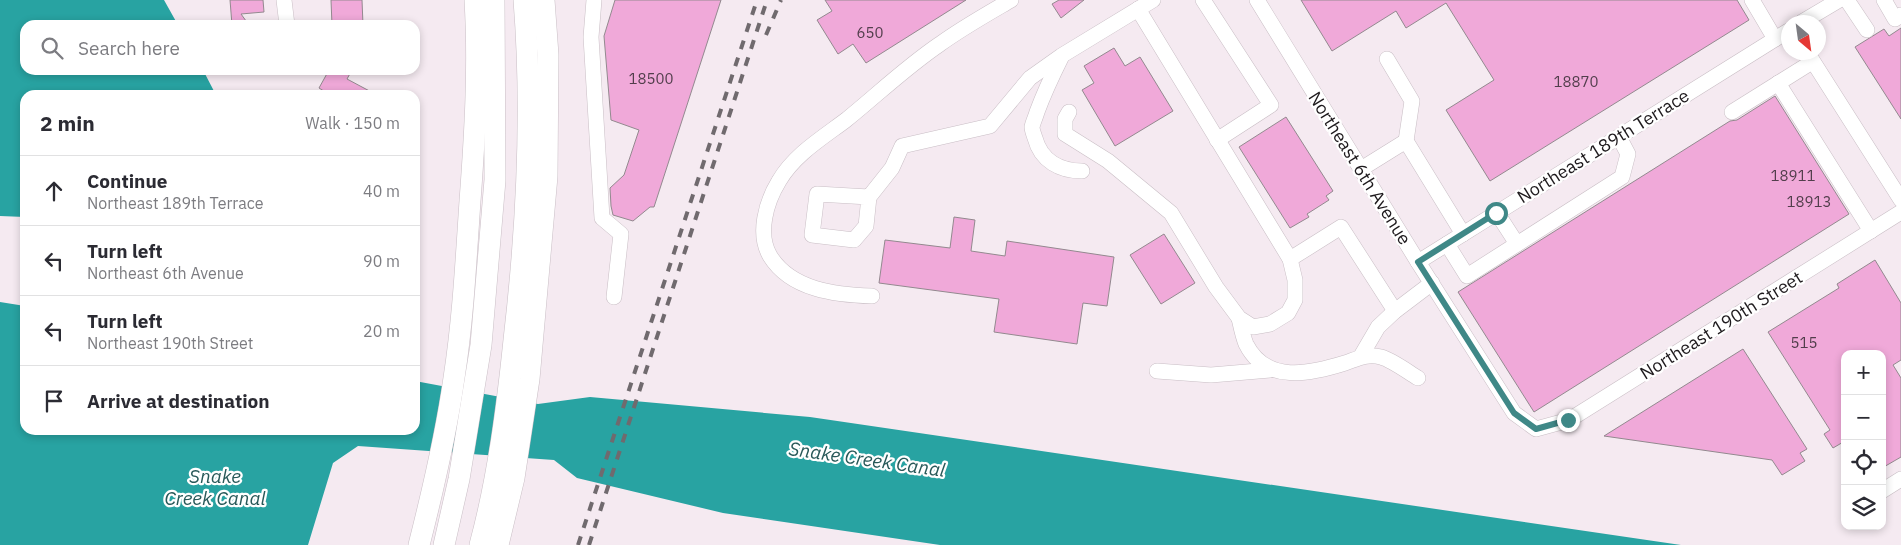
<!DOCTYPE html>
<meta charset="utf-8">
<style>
body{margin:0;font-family:"IBM Plex Sans",sans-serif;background:#f2f2f3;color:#2b2b33}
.controls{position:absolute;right:15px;bottom:15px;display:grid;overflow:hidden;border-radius:10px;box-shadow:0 2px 8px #0003}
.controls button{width:45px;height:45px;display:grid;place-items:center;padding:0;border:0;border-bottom:1px solid #e1e1e2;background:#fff;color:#2b2b33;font:25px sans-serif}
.compass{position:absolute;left:1781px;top:15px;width:45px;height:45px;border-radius:50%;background:#fff;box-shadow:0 2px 8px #0003;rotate:151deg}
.stop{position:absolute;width:15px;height:15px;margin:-11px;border:4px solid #3f8887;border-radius:50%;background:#fff}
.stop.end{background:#3f8887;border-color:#fff;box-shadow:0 1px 5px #0008}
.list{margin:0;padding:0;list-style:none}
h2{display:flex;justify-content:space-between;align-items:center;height:65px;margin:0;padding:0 20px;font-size:21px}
h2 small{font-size:16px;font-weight:400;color:#7c7c81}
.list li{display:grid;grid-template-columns:32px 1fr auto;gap:15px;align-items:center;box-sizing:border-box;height:70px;padding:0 20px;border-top:1px solid #e1e1e2}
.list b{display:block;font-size:19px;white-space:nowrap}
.list p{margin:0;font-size:16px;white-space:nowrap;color:#7c7c81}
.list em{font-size:16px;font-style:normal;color:#7c7c81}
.icon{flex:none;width:28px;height:28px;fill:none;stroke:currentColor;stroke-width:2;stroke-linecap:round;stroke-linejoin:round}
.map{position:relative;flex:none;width:1901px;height:545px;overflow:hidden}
.search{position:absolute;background:#fff;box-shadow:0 2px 8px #0003;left:20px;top:20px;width:400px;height:55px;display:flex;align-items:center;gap:12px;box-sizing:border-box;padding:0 18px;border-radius:15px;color:#7c7c81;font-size:19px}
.panel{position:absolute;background:#fff;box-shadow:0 2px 8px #0003;left:20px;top:90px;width:400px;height:345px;border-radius:15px}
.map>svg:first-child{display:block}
.water{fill:#28a3a2}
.building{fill:#f0a9d9;stroke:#93898f}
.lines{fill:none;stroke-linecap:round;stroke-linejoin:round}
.minor-casing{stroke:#c9bec5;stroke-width:16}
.highway-casing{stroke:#c9bec5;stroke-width:22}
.minor{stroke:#fff;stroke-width:15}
.highway{stroke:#fff;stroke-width:21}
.rail{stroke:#706a6e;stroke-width:4;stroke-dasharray:9 9;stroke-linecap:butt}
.route{stroke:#3f8887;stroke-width:6}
.labels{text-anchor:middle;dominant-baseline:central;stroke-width:4.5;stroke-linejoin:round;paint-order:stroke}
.number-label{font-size:15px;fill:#523e4c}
.street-label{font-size:18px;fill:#1e1a1d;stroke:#fff}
.water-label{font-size:19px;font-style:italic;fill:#285959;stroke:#fff}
</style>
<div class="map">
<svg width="1901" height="545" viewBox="0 0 1901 545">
<rect width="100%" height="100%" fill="#f5eaf1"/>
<g class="water">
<path d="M0,0h164l14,25h-153v45h178l13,25h-191v122l-25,-1z"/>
<path d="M0,302l25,4v124h390v-49l123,23 52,-7 220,20 871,128h-741l-217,-32 -146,-35 -23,-18 -196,-14 -25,17 -25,82h-308z"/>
</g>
<g class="building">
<path d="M230,0h33l1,12 -23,2 8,11h-17z"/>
<path d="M331,0h31l1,25h-31z"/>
<path d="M615,0h106l-67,207h-4l-17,14 -20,-6 -2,-9 -1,-18 14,-13 15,-45 -28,-10 -7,-84z"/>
<path d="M825,0h141l-100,63 -13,-19 -15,10 -21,-34 15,-9z"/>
<path d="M1059,0h25l-23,18 -9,-14z"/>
<path d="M1301,0h436l12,20 -259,161 -44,-71 48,-30 -48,-77 -40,25 -10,-17 -64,40z"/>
<path d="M1901,28v91l-46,-72 29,-18 5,7z"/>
<path d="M1114,48l11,18 15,-9 33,54 -58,35 -33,-56 12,-7 -10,-17z"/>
<path d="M329,70h23l-5,9 30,16h-47l-11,-7z"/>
<path d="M1775,96l74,118 -315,198 -76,-120 272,-171 7,-1z"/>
<path d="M1286,117l47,74 -7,5 3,4 -22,14 2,3 -19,11 -51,-81z"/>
<path d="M954,217l21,3 -4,31 34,5 2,-15 107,16 -7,49 -24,-3 -6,41 -83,-12 5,-33 -120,-16 6,-43 65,8z"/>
<path d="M1164,234l31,49 -34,21 -31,-49z"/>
<path d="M1875,260l26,43v57l-8,5 8,13v79l-19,11v-114h-37v87l-12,7 -9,-14 6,-4 -62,-98 71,-44 -2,-4z"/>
<path d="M1743,349l64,100 -7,4 5,8 -23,14 -10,-15 -168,-24z"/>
</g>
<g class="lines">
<g class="minor-casing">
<g id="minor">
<path d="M284,0l3,25"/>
<path d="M594,0l-3,37 11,181 19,16 -7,63"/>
<path d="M1203,0l68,105 -54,35"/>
<path d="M1257,0l161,262 96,151 22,16 33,-9 332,-208"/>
<path d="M1752,0l23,39"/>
<path d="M1847,0l20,30"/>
<path d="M1884,0l11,19 6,-4"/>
<path d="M1802,22l37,-22"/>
<path d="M1807,52l94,148"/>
<path d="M1061,58c-9,18 -17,35 -24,54 -1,4 -4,10 -5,15 0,3 2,8 3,11 6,23 25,33 47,33"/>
<path d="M1387,59l25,42 -6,40"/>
<path d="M1778,83l93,148"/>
<path d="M1069,112l-4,7v15l43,27 63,52 45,74 23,31 14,9 17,-3 18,-11 7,-13v-20l-5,-21 -152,-250"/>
<path d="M1732,112l80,-50"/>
<path d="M1361,169l45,-28 57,93"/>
<path d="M869,197l-52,-3 -5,41 42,5 12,-14 3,-29 23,-29 10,-22 88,-20 40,-48 31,-22 92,-56"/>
<path d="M1497,213l20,31"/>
<path d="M1447,244l20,32 155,-99 6,-23 -9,-17"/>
<path d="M1290,259l51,-32 54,84"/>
<path d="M1418,262l370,-231"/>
<path d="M872,296c-36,-1 -81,-6 -102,-40 -13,-22 -4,-54 9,-75 15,-26 43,-43 67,-61 31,-25 60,-53 94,-76 22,-16 47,-30 71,-44"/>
<path d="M1239,318c2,9 4,19 7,26 20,40 64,30 99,19 12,-4 22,-10 36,-6 11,3 27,15 37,21"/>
<path d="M1361,356l17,-29 17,-16 37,-28"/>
<path d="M1157,371l54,4 59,-5"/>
<path d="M1882,491l19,-12"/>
</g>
</g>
<g class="highway-casing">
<g id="highway">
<path d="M419,545c14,-55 27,-110 35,-167 9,-58 12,-118 16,-177 5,-67 9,-134 5,-201"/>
<path d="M444,545l15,-66 22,-134 14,-165 -1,-180"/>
<path d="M480,545c18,-67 27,-137 34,-205 13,-113 19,-227 10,-340"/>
<path d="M498,545l16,-67 15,-99 18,-203 1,-121 -4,-55"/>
</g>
</g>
<use href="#minor" class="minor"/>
<use href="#highway" class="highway"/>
<g class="rail">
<path d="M766,35l15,-35"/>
<path d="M578,545l179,-545"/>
<path d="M589,545l178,-545"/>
</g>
</g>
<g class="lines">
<path class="route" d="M1496,213l-78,49 96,151 22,16 32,-9"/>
</g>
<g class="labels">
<g class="number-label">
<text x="870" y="32">650</text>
<text x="651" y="78">18500</text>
<text x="1576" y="81">18870</text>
<text x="1793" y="175">18911</text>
<text x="1809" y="201">18913</text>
<text x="1804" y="342">515</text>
</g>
<g class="street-label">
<text transform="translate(1603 146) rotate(-32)">Northeast 189th Terrace</text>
<text transform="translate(1360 168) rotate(58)">Northeast 6th Avenue</text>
<text transform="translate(1721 325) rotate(-32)">Northeast 190th Street</text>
</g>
<g class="water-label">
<text transform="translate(867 459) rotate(8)">Snake Creek Canal</text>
<text x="215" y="476">Snake<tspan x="215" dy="22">Creek Canal</tspan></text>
</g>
</g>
</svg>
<div class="controls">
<button>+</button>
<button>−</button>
<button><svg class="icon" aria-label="locate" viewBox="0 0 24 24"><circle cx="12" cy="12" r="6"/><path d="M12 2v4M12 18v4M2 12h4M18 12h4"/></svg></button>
<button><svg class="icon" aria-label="layers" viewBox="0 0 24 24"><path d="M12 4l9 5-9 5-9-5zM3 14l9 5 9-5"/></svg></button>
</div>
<svg class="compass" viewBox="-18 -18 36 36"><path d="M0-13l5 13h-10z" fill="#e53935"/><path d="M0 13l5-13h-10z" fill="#7c7c81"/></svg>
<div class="stop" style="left:1496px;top:213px"></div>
<div class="stop end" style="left:1568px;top:420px"></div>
<div class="search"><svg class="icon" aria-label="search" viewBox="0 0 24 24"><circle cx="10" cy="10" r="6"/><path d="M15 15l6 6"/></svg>Search here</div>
<section class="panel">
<h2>2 min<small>Walk · 150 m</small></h2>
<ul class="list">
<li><svg class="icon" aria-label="ahead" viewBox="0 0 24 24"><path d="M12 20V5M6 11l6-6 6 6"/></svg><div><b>Continue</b><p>Northeast 189th Terrace</p></div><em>40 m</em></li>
<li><svg class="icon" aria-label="left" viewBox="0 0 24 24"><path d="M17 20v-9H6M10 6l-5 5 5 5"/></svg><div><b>Turn left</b><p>Northeast 6th Avenue</p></div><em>90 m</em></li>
<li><svg class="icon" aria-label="left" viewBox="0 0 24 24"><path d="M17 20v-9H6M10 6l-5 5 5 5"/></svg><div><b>Turn left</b><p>Northeast 190th Street</p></div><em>20 m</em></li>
<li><svg class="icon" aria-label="arrive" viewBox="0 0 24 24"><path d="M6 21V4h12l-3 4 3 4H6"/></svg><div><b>Arrive at destination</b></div></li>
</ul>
</section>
</div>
